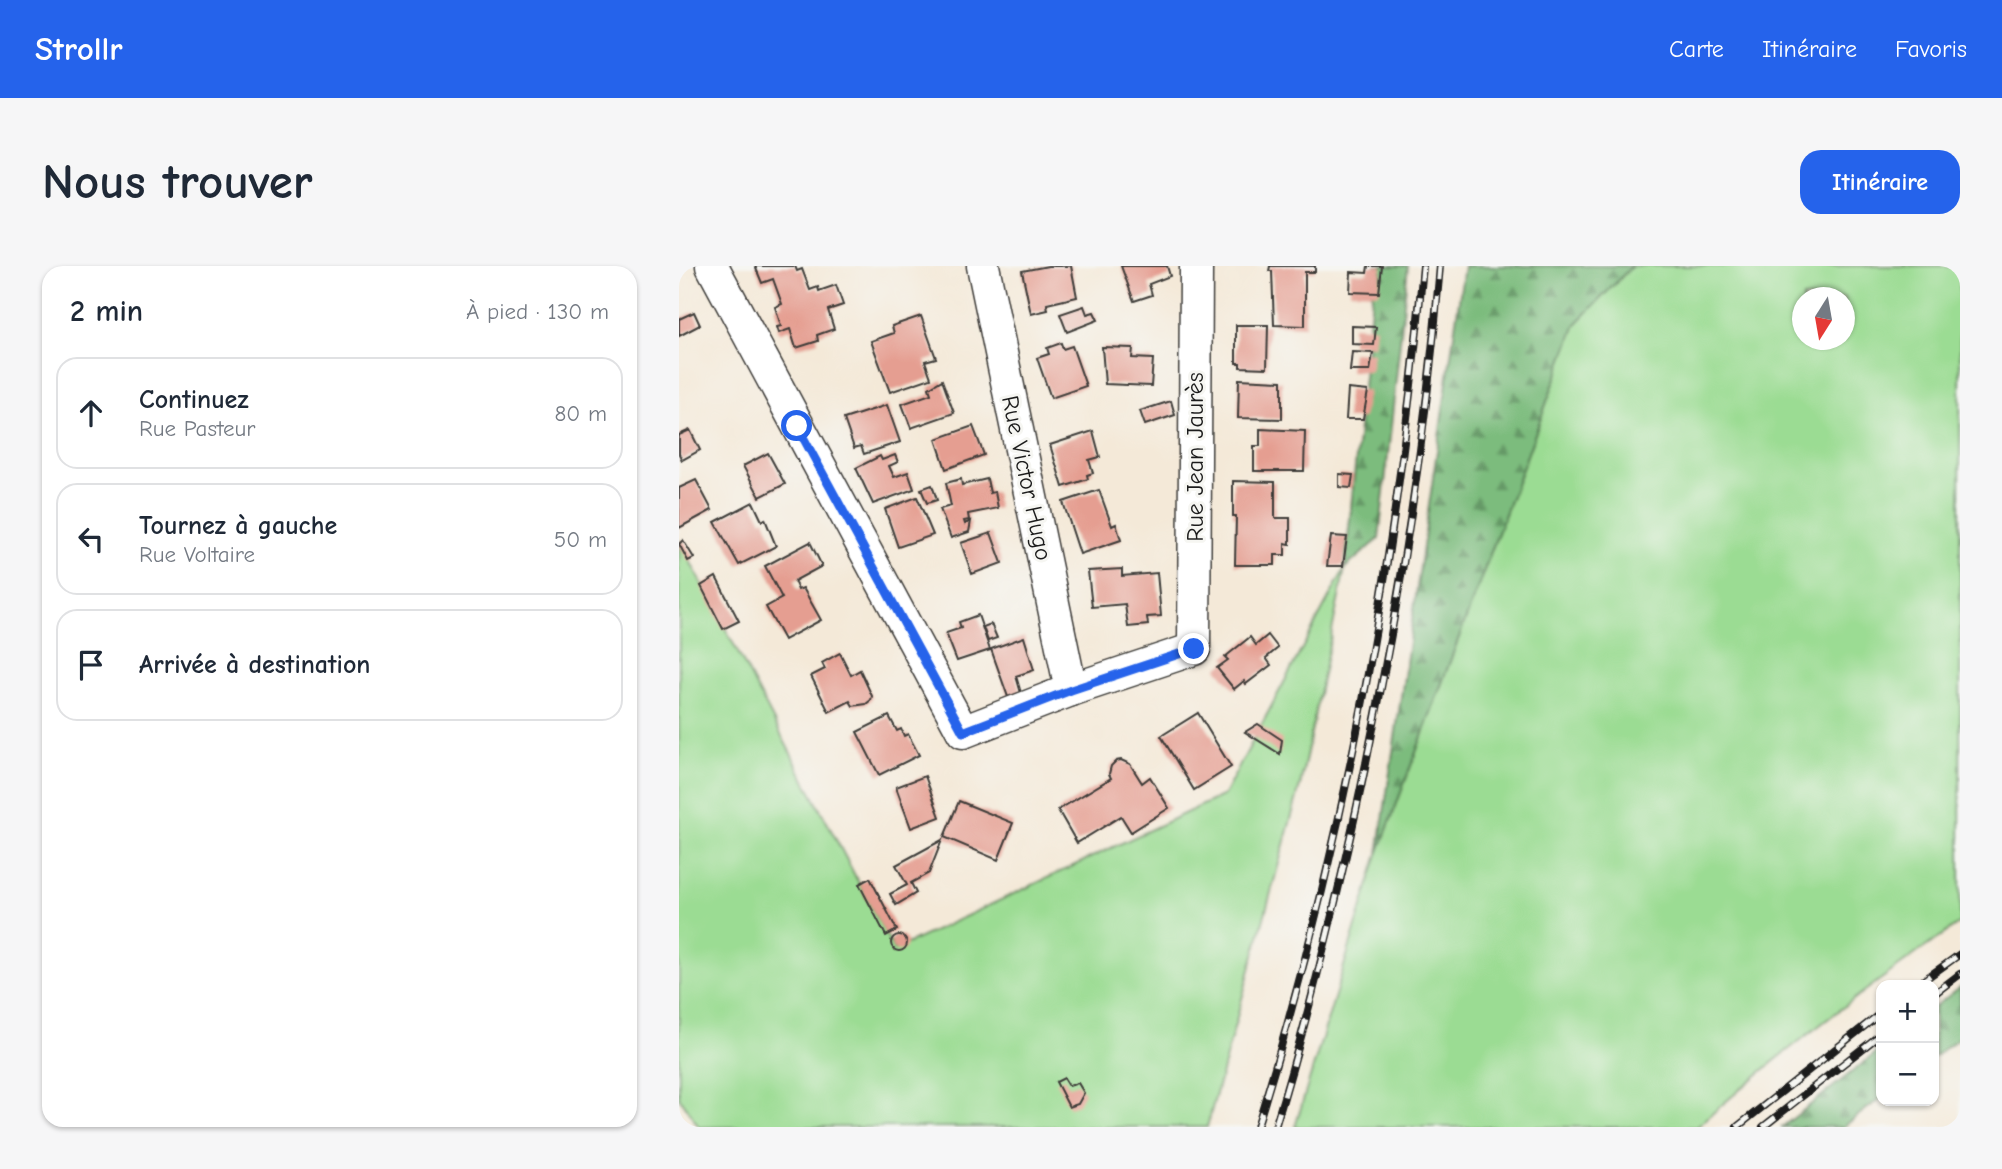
<!DOCTYPE html>
<html lang="fr">
<meta charset="utf-8">
<style>
body{margin:0;font-family:"Comic Neue",sans-serif;background:#f6f6f7;color:#1f2937}
.controls{position:absolute;right:21px;bottom:21px;display:grid;overflow:hidden;border-radius:14px;box-shadow:0 2px 5px #0004}
.controls button{width:63px;height:63px;display:grid;place-items:center;padding:0;border:0;border-bottom:2px solid #e0e1e3;background:#fff;color:#1f2937;font:35px sans-serif}
.compass{position:absolute;left:1113px;top:21px;width:63px;height:63px;border-radius:50%;background:#fff;box-shadow:0 2px 5px #0004;rotate:191deg}
.stop{position:absolute;width:21px;height:21px;margin:-16px;border:5px solid #2563eb;border-radius:50%;background:#fff}
.stop.end{background:#2563eb;border-color:#fff;box-shadow:0 2px 7px #0008}
.list{margin:0;padding:0;list-style:none}
h2{display:flex;justify-content:space-between;align-items:center;height:91px;margin:0;padding:0 28px;font-size:30px}
h2 small{font-size:23px;font-weight:400;color:#747a83}
.list li{display:grid;grid-template-columns:46px 1fr auto;gap:21px;align-items:center;box-sizing:border-box;height:112px;margin:0 14px 14px;padding:0 14px;border:2px solid #e0e1e3;border-radius:21px}
.list b{display:block;font-size:26px;white-space:nowrap}
.list p{margin:0;font-size:23px;white-space:nowrap;color:#747a83}
.list em{font-size:23px;font-style:normal;color:#747a83}
.icon{flex:none;width:38px;height:38px;fill:none;stroke:currentColor;stroke-width:2;stroke-linecap:round;stroke-linejoin:round}
.map{position:relative;flex:none;width:1281px;height:861px;overflow:hidden;border-radius:21px}
header{display:flex;align-items:center;gap:42px;box-sizing:border-box;height:98px;padding:0 35px;background:#2563eb;color:#fff}
header strong{font-size:33px}
nav{display:flex;gap:38px;margin-inline-start:auto;font-size:24px}
.intro{display:flex;align-items:center;justify-content:space-between;box-sizing:border-box;height:168px;padding:0 42px}
h1{margin:0;font-size:49px}
.button{padding:18px 32px;border-radius:21px;background:#2563eb;color:#fff;font-size:24px;font-weight:700}
main{display:flex;gap:42px;padding:0 42px}
aside{flex:1;background:#fff;border-radius:21px;box-shadow:0 2px 5px #0004}
.map>svg:first-child{display:block}
.green{fill:#9bdc93;stroke:#5c7c58;stroke-width:2;fill-rule:evenodd}
.forest{fill:url(#forest-firs);stroke:#4c6c4c;stroke-width:2}
.building{fill:#e59e91}
.lines{fill:none;stroke-linecap:round;stroke-linejoin:round}
.street-casing{stroke:#3c3b38;stroke-width:35}
.street{stroke:#fff;stroke-width:32}
.rail-casing{stroke:#1c1c1c;stroke-width:8}
.rail{stroke:#f6f6f2;stroke-width:5;stroke-dasharray:16;stroke-linecap:butt}
.route{stroke:#2563eb;stroke-width:9}
.labels{text-anchor:middle;dominant-baseline:central;stroke-width:6;stroke-linejoin:round;paint-order:stroke}
.street-label{font-size:24px;fill:#1c1c1c;stroke:#f6f6f2}
</style>
<header>
<strong>Strollr</strong>
<nav><a>Carte</a><a>Itinéraire</a><a>Favoris</a></nav>
</header>
<div class="intro"><h1>Nous trouver</h1><a class="button">Itinéraire</a></div>
<main>
<aside>
<h2>2 min<small>À pied · 130 m</small></h2>
<ul class="list">
<li><svg class="icon" aria-label="ahead" viewBox="0 0 24 24"><path d="M12 20V5M6 11l6-6 6 6"/></svg><div><b>Continuez</b><p>Rue Pasteur</p></div><em>80 m</em></li>
<li><svg class="icon" aria-label="left" viewBox="0 0 24 24"><path d="M17 20v-9H6M10 6l-5 5 5 5"/></svg><div><b>Tournez à gauche</b><p>Rue Voltaire</p></div><em>50 m</em></li>
<li><svg class="icon" aria-label="arrive" viewBox="0 0 24 24"><path d="M6 21V4h12l-3 4 3 4H6"/></svg><div><b>Arrivée à destination</b></div></li>
</ul>
</aside>
<div class="map">
<svg width="1281" height="861" viewBox="0 0 1281 861">
<defs>
<pattern id="forest-firs" width="22" height="20" patternUnits="userSpaceOnUse" patternTransform="scale(1.75)"><rect width="22" height="20" fill="#7cbc7d"/><path d="M5 1l3.5 6h-7zM16 11l3.5 6h-7z" fill="#659866"/></pattern>
</defs>
<rect width="100%" height="100%" fill="#f6f6f2"/>
<filter id="ink" filterUnits="userSpaceOnUse"><feTurbulence type="fractalNoise" baseFrequency=".0143" numOctaves="2"/><feDisplacementMap in="SourceGraphic" scale="14" xChannelSelector="R" yChannelSelector="G"/><feConvolveMatrix kernelMatrix="1 2 1 2 8 2 1 2 1" color-interpolation-filters="sRGB"/></filter>
<filter id="wash" filterUnits="userSpaceOnUse"><feTurbulence type="fractalNoise" baseFrequency=".00686" numOctaves="4" result="noise"/><feDisplacementMap in="SourceGraphic" scale="28" xChannelSelector="R" yChannelSelector="G"/><feGaussianBlur stdDeviation="1.57" result="paint"/><feColorMatrix in="noise" values="0 0 0 0 0 0 0 0 0 0 0 0 0 0 0 0 0 1.4 0 .05"/><feComposite in="paint" operator="in"/></filter>
<g filter="url(#wash)">
<rect width="100%" height="100%" fill="#f4e9d8"/>
<g class="green">
<path d="M953,0h328v657c-91,63 -181,130 -263,204h-402l83,-273 198,-530zM1124,32h42v42h-42z"/>
<path d="M0,274l215,410 330,-155 121,-227 -45,218 -93,341h-508l-20,-30z"/>
</g>
<g class="forest">
<path d="M696,0h33l-29,273 -34,29z"/>
<path d="M785,0h168l-56,58 -198,530z"/>
<path d="M1281,721v50l-26,20v-50z"/>
<path d="M1202,783v49l-38,29h-61z"/>
</g>
<g id="blocks">
<g class="building">
<path d="M76,0h40l2,5 5,-2 8,21 8,-3 1,4 17,-6 7,20 -15,5 6,19 -17,6 1,6 -22,7 -6,-19 -11,4 -2,-6 4,-1 -6,-19 7,-3 -9,-25 -11,4z"/>
<path d="M369,0h23l6,31 -30,7 1,6 -17,4 -9,-43z"/>
<path d="M442,0h46l3,10 -21,8 3,11 -18,6z"/>
<path d="M591,0h45v6h-10v54l-31,-1 -2,-54h-3z"/>
<path d="M689,0h14l-3,27 -29,-1 1,-20 16,1z"/>
<path d="M405,40l3,8 7,-2 4,8 -31,12 -7,-18z"/>
<path d="M15,46l6,13 -21,11v-17z"/>
<path d="M242,50l15,42 -11,3 6,17 -41,14 -19,-51 23,-8 -2,-7z"/>
<path d="M557,59h32l-1,43 -27,-1v-4h-4z"/>
<path d="M673,60l24,1 -2,18 -22,-1z"/>
<path d="M382,77l2,6 9,-3 14,40 -35,12 -14,-40 12,-4 -2,-6z"/>
<path d="M423,81l31,1 -1,10 21,1 -2,27 -46,-2z"/>
<path d="M673,86l21,1 -3,18h-20z"/>
<path d="M560,113l43,2v38l-44,-1z"/>
<path d="M263,114l12,33 -43,15 -9,-24 29,-10 -2,-6z"/>
<path d="M669,123l20,2 -5,28h-17z"/>
<path d="M492,135l4,14 -30,10 -5,-14z"/>
<path d="M208,139l13,37 -36,12 -3,-8 -7,2 -10,-29z"/>
<path d="M294,160l11,29 -38,14 -10,-30z"/>
<path d="M581,163l45,2 -1,40h-50v-25h6z"/>
<path d="M11,164l10,20 -18,10 -3,-6v-19z"/>
<path d="M414,165l7,26 -11,3 4,13 -6,2 1,4 -25,8 -13,-42z"/>
<path d="M89,187l17,31 -25,13 -17,-31z"/>
<path d="M216,189l3,7 -9,4 5,11 14,-5 6,17 -41,15 -17,-36 24,-12 2,4z"/>
<path d="M660,208l14,1 -2,13 -12,-1z"/>
<path d="M282,213l1,6 25,-6 3,14 5,-1 3,16 -30,6 1,6 -5,1 1,3 6,-3 -2,11 -18,6 -11,-29 11,-3 -5,-23z"/>
<path d="M17,214l16,30 -33,18v-40z"/>
<path d="M554,215l42,1v36h15v26l-5,-1v12h-10v10h-40l1,-49h-3z"/>
<path d="M253,219l5,15 -10,3 -6,-14z"/>
<path d="M420,224l13,36 4,-2 5,16 -41,14 -17,-52z"/>
<path d="M238,231l16,38 -35,12 -13,-38z"/>
<path d="M74,236l9,19 3,-2 11,27 -37,19 -24,-43z"/>
<path d="M312,267l11,30 -30,11 -11,-31z"/>
<path d="M652,270l16,1 -4,29h-16z"/>
<path d="M4,274l11,18 -6,3 -9,-17z"/>
<path d="M131,276l12,24 -28,15 4,9 5,-2 18,32 -37,20 -18,-33 16,-9 -17,-32z"/>
<path d="M443,303v7l35,-3 4,43 -14,1 1,8 -20,2 -3,-23 -33,3 -4,-36z"/>
<path d="M37,311l23,44 -16,8 -22,-43z"/>
<path d="M299,349l12,35 -33,11 -11,-28 15,-5 -2,-6z"/>
<path d="M312,358l6,14 -9,3 -5,-14z"/>
<path d="M589,369l10,13 -12,10 5,7 -25,19 -2,-3 -10,8 -17,-21 11,-8 -3,-3 25,-20 6,8z"/>
<path d="M345,371l10,33 -18,6 5,17 -13,4 -17,-48z"/>
<path d="M161,387l11,22 9,-5 12,26 -1,4 -5,4 -13,2 -3,-5 -21,11 -18,-36 14,-7 -3,-6z"/>
<path d="M519,447l33,54 -37,23 -33,-54z"/>
<path d="M210,450l8,15 4,-2 3,7 4,-2 11,21 -40,20 -22,-43z"/>
<path d="M579,458l24,16 -2,14 -35,-22z"/>
<path d="M442,494l9,4 12,19 8,-6 19,31 -38,24 -10,-16 -44,27 -19,-33 53,-32 -2,-4 2,-8 5,-5z"/>
<path d="M246,510l15,41 -29,11 -15,-41z"/>
<path d="M280,535l54,22 -15,37 -54,-23z"/>
<path d="M263,574l-13,33 -18,10 5,10 -20,12 -6,-11 17,-9 -11,-20z"/>
<path d="M191,612l27,52 -11,6 -27,-52z"/>
<circle cx="220" cy="677" r="8"/>
<path d="M385,812l5,8 9,-3 6,10 -6,11 -9,3 -13,-25z"/>
</g>
</g>
</g>
<g filter="url(#ink)">
<use href="#blocks" fill-opacity="0" stroke="#3c3b38" stroke-width="2"/>
<g class="lines">
<g class="street-casing">
<g id="street">
<path d="M33,0l251,466 108,-42 123,-41 2,-383"/>
<path d="M304,0l88,424"/>
</g>
</g>
<use href="#street" class="street"/>
<g class="rail-casing">
<g id="rail">
<path d="M1238,719l43,-31"/>
<path d="M1255,728l26,-20"/>
<path d="M578,861c86,-276 141,-573 166,-861"/>
<path d="M596,861c31,-101 56,-204 79,-307 40,-183 71,-368 86,-554"/>
<path d="M1058,861l144,-114"/>
<path d="M1084,861l118,-93"/>
</g>
</g>
<use href="#rail" class="rail"/>
</g>
</g>
<g class="lines" filter="url(#ink)">
<path class="route" d="M118,160l166,306 108,-42 123,-41"/>
</g>
<g class="labels">
<g class="street-label">
<text transform="translate(516 191) rotate(-90)">Rue Jean Jaurès</text>
<text transform="translate(348 212) rotate(78)">Rue Victor Hugo</text>
</g>
</g>
</svg>
<div class="controls">
<button>+</button>
<button>−</button>
</div>
<svg class="compass" viewBox="-18 -18 36 36"><path d="M0-13l5 13h-10z" fill="#e53935"/><path d="M0 13l5-13h-10z" fill="#747a83"/></svg>
<div class="stop" style="left:118px;top:160px"></div>
<div class="stop end" style="left:515px;top:383px"></div>
</div>
</main>
